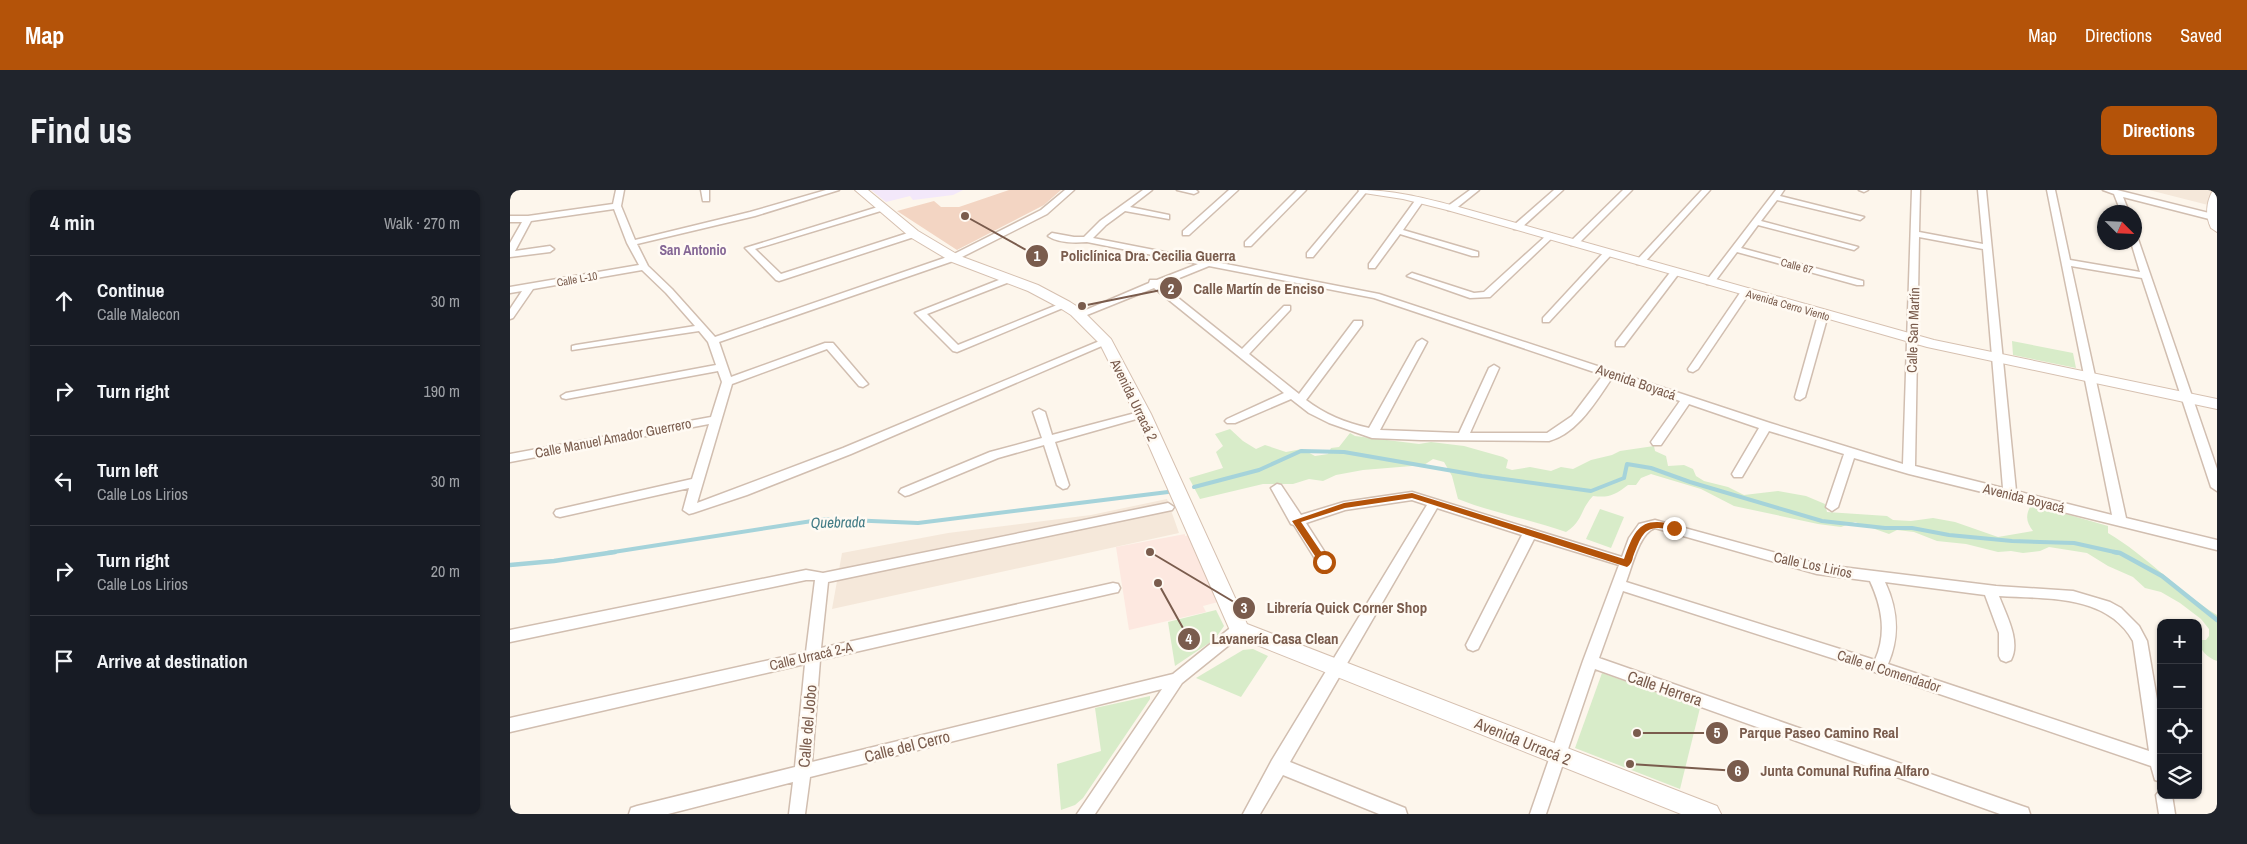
<!DOCTYPE html>
<meta charset="utf-8">
<style>
body{margin:0;font-family:"Archivo Narrow",sans-serif;background:#20242c;color:#f1f3f6}
.controls{position:absolute;right:15px;bottom:15px;display:grid;overflow:hidden;border-radius:10px;box-shadow:0 1px 4px #0004}
.controls button{width:45px;height:45px;display:grid;place-items:center;padding:0;border:0;border-bottom:1px solid #363941;background:#171b24;color:#f1f3f6;font:25px sans-serif}
.compass{position:absolute;left:1587px;top:15px;width:45px;height:45px;border-radius:50%;background:#171b24;box-shadow:0 1px 4px #0004;rotate:114deg}
.stop{position:absolute;width:15px;height:15px;margin:-11px;border:4px solid #b45309;border-radius:50%;background:#fff}
.stop.end{background:#b45309;border-color:#fff;box-shadow:0 1px 5px #0008}
.list{margin:0;padding:0;list-style:none}
h2{display:flex;justify-content:space-between;align-items:center;height:65px;margin:0;padding:0 20px;font-size:21px}
h2 small{font-size:16px;font-weight:400;color:#9ea1a6}
.list li{display:grid;grid-template-columns:32px 1fr auto;gap:15px;align-items:center;box-sizing:border-box;height:90px;padding:0 20px;border-top:1px solid #363941}
.list b{display:block;font-size:19px;white-space:nowrap}
.list p{margin:0;font-size:16px;white-space:nowrap;color:#9ea1a6}
.list em{font-size:16px;font-style:normal;color:#9ea1a6}
.icon{flex:none;width:28px;height:28px;fill:none;stroke:currentColor;stroke-width:2;stroke-linecap:round;stroke-linejoin:round}
.map{position:relative;flex:none;width:1707px;height:624px;overflow:hidden;border-radius:10px}
header{display:flex;align-items:center;gap:30px;box-sizing:border-box;height:70px;padding:0 25px;background:#b45309;color:#fff}
header strong{font-size:24px}
nav{display:flex;gap:28px;margin-inline-start:auto;font-size:18px}
.intro{display:flex;align-items:center;justify-content:space-between;box-sizing:border-box;height:120px;padding:0 30px}
h1{margin:0;font-size:35px}
.button{padding:12px 22px;border-radius:10px;background:#b45309;color:#fff;font-size:18px;font-weight:700}
main{display:flex;gap:30px;padding:0 30px}
aside{flex:1;background:#171b24;border-radius:10px;box-shadow:0 1px 4px #0004}
.map>svg:first-child{display:block}
.residential{fill:#f5e8da}
.commercial{fill:#fde8e0}
.education{fill:#f3e8fa}
.green{fill:#d8ecc9}
.lines{fill:none;stroke-linecap:round;stroke-linejoin:round}
.stream-far1{stroke:#a5d3da;stroke-width:4}
.stream{stroke:#a5d3da;stroke-width:4.5}
.building{fill:#f3d5c3}
.street-casing{stroke:#d1beb0;stroke-width:3}
.secondary-casing{stroke:#d6c0b0;stroke-width:2}
.street{fill:#fff;fill-rule:evenodd}
.secondary{fill:#fff;fill-rule:evenodd}
.route{fill:#b45309}
.labels{text-anchor:middle;dominant-baseline:central;stroke-width:5;stroke-linejoin:round;paint-order:stroke}
.far-street-label{font-size:11px;fill:#7a5c4d;stroke:#fffaf3}
.far-quarter-label{font-size:14px;font-weight:bold;fill:#846695;stroke:#fffaf3}
.street-label{font-size:14px;fill:#7a5c4d;stroke:#fffaf3}
.water-label{font-size:15px;font-style:italic;fill:#437c86;stroke:#fffaf3}
.near-street-label{font-size:16px;fill:#7a5c4d;stroke:#fffaf3}
.leader{fill:none;stroke:#7a5c4d;stroke-width:2}
.callout-dot{fill:#7a5c4d;stroke:#fffaf3;stroke-width:2}
.mark-label{font-size:15px;text-anchor:middle;font-weight:bold;fill:#fff}
.callout-label{font-size:15px;text-anchor:middle;font-weight:bold;fill:#7a5c4d;stroke:#fffaf3;stroke-width:5;stroke-linejoin:round;paint-order:stroke}
</style>
<header>
<strong>Map</strong>
<nav><a>Map</a><a>Directions</a><a>Saved</a></nav>
</header>
<div class="intro"><h1>Find us</h1><a class="button">Directions</a></div>
<main>
<aside>
<h2>4 min<small>Walk · 270 m</small></h2>
<ul class="list">
<li><svg class="icon" aria-label="ahead" viewBox="0 0 24 24"><path d="M12 20V5M6 11l6-6 6 6"/></svg><div><b>Continue</b><p>Calle Malecon</p></div><em>30 m</em></li>
<li><svg class="icon" aria-label="right" viewBox="0 0 24 24"><path d="M7 20v-9h11M14 6l5 5-5 5"/></svg><div><b>Turn right</b></div><em>190 m</em></li>
<li><svg class="icon" aria-label="left" viewBox="0 0 24 24"><path d="M17 20v-9H6M10 6l-5 5 5 5"/></svg><div><b>Turn left</b><p>Calle Los Lirios</p></div><em>30 m</em></li>
<li><svg class="icon" aria-label="right" viewBox="0 0 24 24"><path d="M7 20v-9h11M14 6l5 5-5 5"/></svg><div><b>Turn right</b><p>Calle Los Lirios</p></div><em>20 m</em></li>
<li><svg class="icon" aria-label="arrive" viewBox="0 0 24 24"><path d="M6 21V4h12l-3 4 3 4H6"/></svg><div><b>Arrive at destination</b></div></li>
</ul>
</aside>
<div class="map">
<svg width="1707" height="624" viewBox="0 0 1707 624">
<rect width="100%" height="100%" fill="#fdf6ec"/>
<g class="residential">
<path d="M1639,0h68l-5,16z"/>
<path d="M657,309l12,34 -347,76 10,-56 106,-20 143,-18z"/>
</g>
<path class="commercial" d="M675,344v2l6,-1 27,67 -15,4 3,6 -77,18 -13,-83z"/>
<path class="education" d="M361,0h92l-10,5 -40,5 -3,-4 -24,6z"/>
<g class="green">
<path d="M1502,151l61,12 3,15 -63,-13z"/>
<path d="M720,239l13,12 13,8 9,-4 21,7 16,-3 13,7 13,-2 3,-6 8,-1 11,-14 5,3 64,8 12,-2 33,4 39,11 5,3 -2,8 6,2 18,-3 21,4 10,-4 12,2 18,-9 21,-5 8,-4 34,-5 1,5 11,5 2,10 16,-1 9,4 3,7 8,5 24,6 16,8 34,-4 28,5 19,8 2,8 60,4 6,4 18,1 22,-3 22,4 43,15 35,-6c-6,-8 -8,-14 -3,-24l15,1 63,18v7c39,23 70,58 109,82v46c-9,-3 -18,-11 -18,-21h7l3,-4v-7l-8,-10 -21,-16 -19,-11 -16,-4 -12,-11 -25,-11 -21,-13 -38,-6 -9,4 -17,2 -12,-2 -13,1 -32,-8 -29,-3 -23,-9 -17,-2 -8,4 -34,-12 -14,5 -23,-3 -84,-18 -33,-17 -50,-15 -10,4 -5,7h-8c-13,10 -19,13 -35,11 -14,15 -9,24 -27,36 -36,-13 -73,-19 -108,-33l-6,-23 -8,-14 -11,-3 -9,6 -61,5 -27,5 -13,6 -14,-2 -16,5h-30l-63,15 -11,-21 34,-10 -7,-16 7,-6 -8,-12z"/>
<path d="M1090,319l24,8 -13,31 -25,-9z"/>
<path d="M706,420l8,16 -9,13 -40,27 -7,-44z"/>
<path d="M743,459l15,7 -27,41 -45,-19 47,-28z"/>
<path d="M1092,483l98,35 -20,81 -105,-41z"/>
<path d="M640,506v3l-67,99 -8,7 -14,5 -4,-46 44,-13 -6,-43z"/>
</g>
<g class="lines">
<g class="stream-far1">
<path d="M684,297l65,-17 42,-19 43,1 138,24 109,15 33,-13 3,-14 24,4 39,14 132,39 63,7h27l37,7 63,6 62,2 45,10"/>
<path d="M97,363l218,-34 93,4 250,-31"/>
</g>
<g class="stream">
<path d="M1604,362l6,1 42,23 55,44"/>
<path d="M0,375l44,-4 61,-9"/>
</g>
</g>
<path class="building" d="M499,0h52l-17,15 -87,45 -60,-39 37,-10 7,6h18z"/>
<g class="lines">
<g class="street-casing">
<g id="street">
<path d="M106,0h8l-3,16 14,34 115,-28 76,-22h13l-84,26 -118,28 11,22 24,23 43,48 235,-81 91,-46 24,-20h9l-27,24 -91,46 -237,82 12,35 94,-34h8l35,41 -5,3 -4,-1 -32,-37 -95,35 -35,119 146,-55 259,-108h8l1,2 -260,112 -104,41 -54,18 -4,1 -6,-4 6,-22 -129,29 -4,-1 -2,-3 2,-3 4,-1 132,-30 17,-55 -199,38v-8l201,-37 11,-35 -4,-11 -152,28 -4,-1 -1,-2 5,-3 150,-28 -8,-23 -9,-11 -127,19v-4l4,-1 119,-19 -29,-33 -24,-23 -109,19 -20,29 -3,1v-10l12,-18 -12,2v-6l129,-22 -12,-22 -13,-34 -83,12 -16,30 35,-5 4,3 -4,3 -40,5v-14l12,-21h-12v-6h18l85,-12z"/>
<path d="M191,0h8v11h-6z"/>
<path d="M633,0h9l-22,17 39,8v4l-44,-8 -19,14 -13,13 286,56 391,129 133,41 9,-274h8l-1,42 64,12 -5,-54h8l30,301 96,24 -65,-325h8l15,70 70,12 -9,-30h3v-5l4,2 79,230v22l-6,-4 -69,-209 -71,-12 55,252 91,22v10l-308,-76 -55,-16 -16,49 -6,4 -6,-4 18,-53 -75,-23 -27,46h-8l-2,-3 27,-46 -70,-24 -28,41h-8l-2,-3 29,-41 -68,-23c-16,23 -34,55 -63,63l-128,-1 -49,-2 -43,-15 -20,-10 -18,-14 -56,24h-8l-2,-2 2,-2 57,-26 -130,-105 -72,29h-6l-2,-2 75,-32 1,-3h7l41,-16 -111,-22c-12,1 -29,1 -39,-6l4,-3 22,4h10l16,-16zM1409,47l64,12 20,239 -88,-22zM699,76l165,32 229,77 -31,41 -25,17h-77l29,-65 -5,-3 -5,3 -30,65 -79,-3 47,-88 -5,-3 -5,3 -48,86c-23,-5 -45,-14 -63,-28l56,-75v-4h-8l-55,73 -50,-40 41,-44v-4h-6l-42,43 -80,-64z"/>
<path d="M667,0h19l2,2 -4,2z"/>
<path d="M719,0h9l-49,45h-6v-4z"/>
<path d="M787,0h9l-55,56h-6v-4z"/>
<path d="M850,0h8l-55,67h-6v-4z"/>
<path d="M960,0h9l-25,20h-6v-4z"/>
<path d="M1044,0h9l-43,39h-6v-4z"/>
<path d="M1113,0h9l-55,55h-6v-4z"/>
<path d="M1192,0h8l-67,74h-6v-4z"/>
<path d="M1266,0h8l-4,6 84,21 -4,3 -83,-20 -16,21 97,26 -4,3 -96,-25 -17,23 122,33v4h-6l-120,-33 -24,32h-6v-4z"/>
<path d="M1349,0h9l-4,2z"/>
<path d="M1593,0h14l100,25v6l-94,-24 6,15h-8l-7,-18z"/>
<path d="M907,8l7,2 -21,30 75,22v4h-6l-72,-22 -25,34h-6v-4z"/>
<path d="M371,16h3v4l-129,39 26,25 130,-42h6v4l-138,45 -3,-1 -31,-32z"/>
<path d="M1039,43l3,1v4l-62,59 -20,1 -63,-22 5,-3 62,20 10,-1z"/>
<path d="M1098,60l4,3 -1,2 -62,67h-6v-4l62,-67z"/>
<path d="M1165,79l5,3 -56,74h-8v-4l56,-72z"/>
<path d="M499,86l5,3 -2,2 -85,33 31,31 104,-42h6l2,2 -113,47 -4,-1 -38,-38z"/>
<path d="M1235,99l5,3 -52,77 -5,3 -4,-1 -1,-2 54,-79z"/>
<path d="M1313,122l5,3 -23,82 -5,3 -4,-1 -1,-2 23,-82z"/>
<path d="M529,219l6,3 7,23 91,-24 6,3 -2,2 -92,26 14,43 -2,3 -4,1 -6,-4 -13,-40 -46,13 -89,37 -4,1 -6,-4 2,-3 89,-37 52,-14 -9,-26z"/>
<path d="M767,294l4,1 20,30 43,-13 68,-10 210,65 7,-19 10,-14 16,-4 162,44 179,22 77,5 37,11 11,6 18,18 8,15 14,82v59l-6,-2 -4,-14 -282,-96 -246,-79 -24,67 423,148 6,2 2,6h-30l-405,-145 -49,145h-16l53,-153 36,-96 -85,-26 -56,110 -5,2 -5,-2 -2,-4 56,-110 -85,-27 -147,254 115,46 2,6h-28l-96,-39 -23,39h-17l29,-54 155,-255 -15,-5 -67,10 -39,13 25,39 -2,3h-10l-25,-40 -3,-1 -20,-36zM1145,338l162,46 53,7c12,26 17,52 5,79l-249,-78c6,-15 13,-49 29,-54zM1375,392l100,13 14,38v23l2,4 5,2 5,-2c10,-19 -5,-45 -12,-64 46,3 108,-2 134,45l16,110 -261,-87c12,-28 10,-54 -3,-82z"/>
<path d="M658,313l6,4 -2,3 -344,72 -7,66 292,-65 5,1 2,4 -2,4 -5,1 -293,67 -8,102 361,-88 61,-49 5,-2 5,2 2,4 -2,4 -62,50 -87,131h-18l85,-125 -352,88 -5,37h-16l4,-32 -125,32h-39l2,-6 6,-2 158,-39 10,-103 -295,68v-14l296,-66 9,-72h-9l-296,62v-12l296,-60 17,3z"/>
<path d="M1651,599v6h11l3,19h-16l-3,-19z"/>
</g>
</g>
<g class="secondary-casing">
<g id="secondary">
<path d="M345,0h13l50,41 42,25 78,29 32,17 11,7 30,30 40,75 96,210 470,182 4,8h-40l-449,-179 -97,-221 -35,-70 -29,-29 -11,-7 -32,-17 -76,-29 -42,-25z"/>
<path d="M848,0c35,0 63,7 97,16l479,134 283,59v10l-290,-62 -480,-137 -44,-11 -39,-6z"/>
<path d="M1703,0h4v42l-6,-4c-6,-13 -5,-25 2,-38z"/>
</g>
</g>
<use href="#street" class="street"/>
<use href="#secondary" class="secondary"/>
</g>
<path class="route" d="M902,303l212,66c11,-31 17,-43 52,-34l2,3 -4,2c-29,-6 -31,1 -41,27 -1,5 -2,7 -6,10l-215,-69 -67,10 -44,14 27,40 -4,4 -3,-1 -29,-44 52,-18z"/>
<g class="labels">
<g class="far-street-label">
<text transform="translate(1287 76) rotate(15)">Calle 67</text>
<text transform="translate(67 89) rotate(-10)">Calle L-10</text>
<text transform="translate(1278 115) rotate(16)">Avenida Cerro Viento</text>
</g>
<g class="far-quarter-label">
<text x="183" y="60">San Antonio</text>
</g>
<g class="street-label">
<text transform="translate(1403 140) rotate(-88)">Calle San Martín</text>
<text transform="translate(1126 192) rotate(19)">Avenida Boyacá</text>
<text transform="translate(624 210) rotate(64)">Avenida Urracá 2</text>
<text transform="translate(103 248) rotate(-11)">Calle Manuel Amador Guerrero</text>
<text transform="translate(1514 308) rotate(14)">Avenida Boyacá</text>
<text transform="translate(1303 375) rotate(12)">Calle Los Lirios</text>
<text transform="translate(301 466) rotate(-13)">Calle Urracá 2-A</text>
<text transform="translate(1379 481) rotate(18)">Calle el Comendador</text>
</g>
<g class="water-label">
<text transform="translate(328 332) rotate(-1)">Quebrada</text>
</g>
<g class="near-street-label">
<text transform="translate(1155 498) rotate(19)">Calle Herrera</text>
<text transform="translate(297 536) rotate(-85)">Calle del Jobo</text>
<text transform="translate(1013 551) rotate(22)">Avenida Urracá 2</text>
<text transform="translate(397 556) rotate(-14)">Calle del Cerro</text>
</g>
</g>
<path class="leader" d="M455 26L527 66M572 116L661 98M640 362L734 418M648 393L679 449M1127 543L1207 543M1120 574L1228 581"/>
<g class="callout-dot">
<circle cx="455" cy="26" r="5"/>
<circle cx="572" cy="116" r="5"/>
<circle cx="640" cy="362" r="5"/>
<circle cx="648" cy="393" r="5"/>
<circle cx="1127" cy="543" r="5"/>
<circle cx="1120" cy="574" r="5"/>
<circle cx="527" cy="66" r="12"/>
<circle cx="661" cy="98" r="12"/>
<circle cx="734" cy="418" r="12"/>
<circle cx="679" cy="449" r="12"/>
<circle cx="1207" cy="543" r="12"/>
<circle cx="1228" cy="581" r="12"/>
</g>
<g class="mark-label">
<text x="527" y="71">1</text>
<text x="661" y="104">2</text>
<text x="734" y="423">3</text>
<text x="679" y="454">4</text>
<text x="1207" y="548">5</text>
<text x="1228" y="586">6</text>
</g>
<g class="callout-label">
<text x="638" y="71">Policlínica Dra. Cecilia Guerra</text>
<text x="749" y="104">Calle Martín de Enciso</text>
<text x="837" y="423">Librería Quick Corner Shop</text>
<text x="765" y="454">Lavanería Casa Clean</text>
<text x="1309" y="548">Parque Paseo Camino Real</text>
<text x="1335" y="586">Junta Comunal Rufina Alfaro</text>
</g>
</svg>
<div class="controls">
<button>+</button>
<button>−</button>
<button><svg class="icon" aria-label="locate" viewBox="0 0 24 24"><circle cx="12" cy="12" r="6"/><path d="M12 2v4M12 18v4M2 12h4M18 12h4"/></svg></button>
<button><svg class="icon" aria-label="layers" viewBox="0 0 24 24"><path d="M12 4l9 5-9 5-9-5zM3 14l9 5 9-5"/></svg></button>
</div>
<svg class="compass" viewBox="-18 -18 36 36"><path d="M0-13l5 13h-10z" fill="#e53935"/><path d="M0 13l5-13h-10z" fill="#9ea1a6"/></svg>
<div class="stop" style="left:814px;top:372px"></div>
<div class="stop end" style="left:1164px;top:338px"></div>
</div>
</main>
